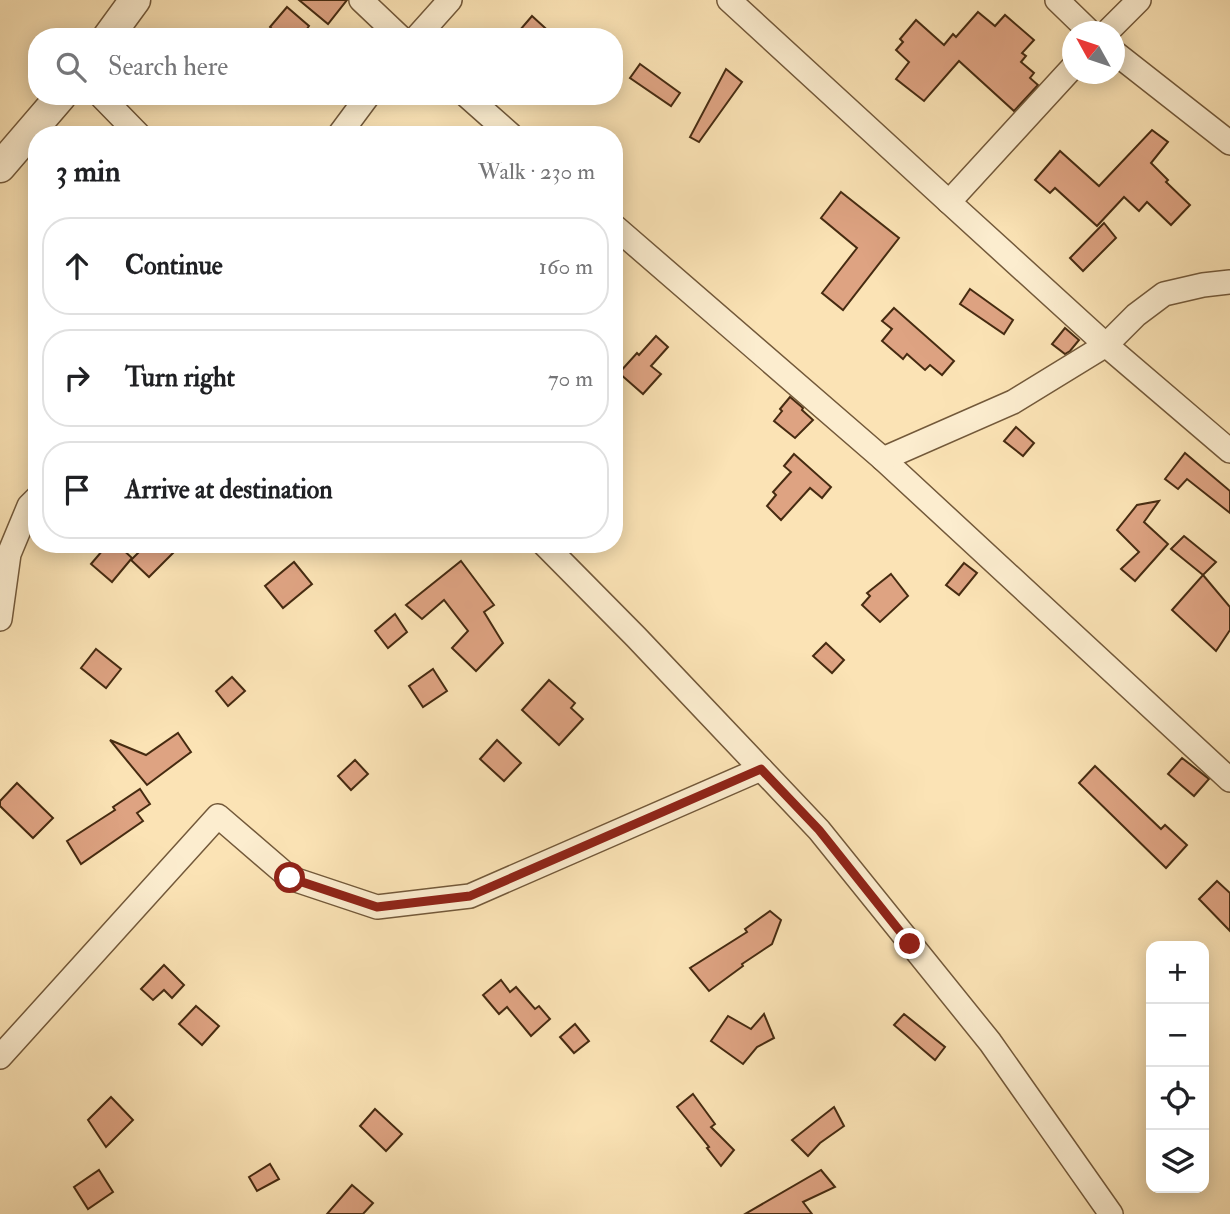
<!DOCTYPE html>
<meta charset="utf-8">
<style>
body{margin:0;font-family:"IM FELL Double Pica",serif;background:#f6f6f6;color:#202124}
.controls{position:absolute;right:21px;bottom:21px;display:grid;overflow:hidden;border-radius:14px;box-shadow:0 4px 18px #0003}
.controls button{width:63px;height:63px;display:grid;place-items:center;padding:0;border:0;border-bottom:2px solid #e0e0e0;background:#fff;color:#202124;font:35px sans-serif}
.compass{position:absolute;left:1062px;top:21px;width:63px;height:63px;border-radius:50%;background:#fff;box-shadow:0 4px 18px #0003;rotate:310deg}
.stop{position:absolute;width:21px;height:21px;margin:-16px;border:5px solid #8f2418;border-radius:50%;background:#fff}
.stop.end{background:#8f2418;border-color:#fff;box-shadow:0 2px 7px #0008}
.list{margin:0;padding:0;list-style:none}
h2{display:flex;justify-content:space-between;align-items:center;height:91px;margin:0;padding:0 28px;font-size:30px}
h2 small{font-size:23px;font-weight:400;color:#757577}
.list li{display:grid;grid-template-columns:46px 1fr auto;gap:21px;align-items:center;box-sizing:border-box;height:98px;margin:0 14px 14px;padding:0 14px;border:2px solid #e0e0e0;border-radius:28px}
.list b{display:block;font-size:26px;white-space:nowrap}
.list em{font-size:23px;font-style:normal;color:#757577}
.icon{flex:none;width:38px;height:38px;fill:none;stroke:currentColor;stroke-width:2;stroke-linecap:round;stroke-linejoin:round}
.map{position:relative;flex:none;width:1230px;height:1214px;overflow:hidden}
.search{position:absolute;background:#fff;box-shadow:0 4px 18px #0003;left:28px;top:28px;width:595px;height:77px;display:flex;align-items:center;gap:18px;box-sizing:border-box;padding:0 24px;border-radius:28px;color:#757577;font-size:26px}
.panel{position:absolute;background:#fff;box-shadow:0 4px 18px #0003;left:28px;top:126px;width:595px;height:427px;border-radius:28px}
.map>svg:first-child{display:block}
.building{fill:#dea382;stroke:#462b11;stroke-width:2}
.lines{fill:none;stroke-linecap:round;stroke-linejoin:round}
.minor-casing{stroke:#73593a;stroke-width:26}
.tertiary-casing{stroke:#73593a;stroke-width:33}
.minor{stroke:#fcedcf;stroke-width:23}
.tertiary{stroke:#fcedcf;stroke-width:30}
.route{stroke:#8f2418;stroke-width:9}
</style>
<div class="map">
<svg width="1230" height="1214" viewBox="0 0 1230 1214">
<rect width="100%" height="100%" fill="#fbe3b5"/>
<filter id="stains"><feTurbulence type="fractalNoise" baseFrequency=".00286" numOctaves="4"/><feColorMatrix values="0 0 0 0 .2 0 0 0 0 .09 0 0 0 0 .02 0 0 0 .5 -.17"/></filter>
<radialGradient id="worn" r=".72"><stop offset=".6" stop-color="#630" stop-opacity="0"/><stop offset="1" stop-color="#630" stop-opacity=".3"/></radialGradient>
<g class="building">
<path d="M299,0h48l-19,24z"/>
<path d="M287,7l22,19 -8,11h-21l-10,-10z"/>
<path d="M978,12l17,14 10,-11 29,25 -12,13 4,3 -5,6 13,11 -4,5 8,7 -24,26 -55,-50 -35,40 -28,-22 13,-17 -13,-12 7,-8 -3,-3 16,-19 28,25 9,-11 3,3z"/>
<path d="M532,16l23,21h-41z"/>
<path d="M640,64l40,29 -9,13 -41,-28z"/>
<path d="M726,69l16,13 -43,60 -9,-5z"/>
<path d="M1152,130l16,12 -17,21 17,17 -2,2 24,23 -19,20 -24,-23 -8,9 -15,-14 -27,29 -42,-38 -5,5 -15,-13 25,-29 39,35z"/>
<path d="M841,192l58,46 -56,72 -21,-17 35,-45 -36,-30z"/>
<path d="M1104,223l12,15 -33,33 -13,-13z"/>
<path d="M970,289l43,31 -9,14 -44,-30z"/>
<path d="M894,308l60,53 -12,14 -12,-10 -5,5 -18,-16 -4,5 -21,-18 10,-12 -10,-8z"/>
<path d="M1065,328l14,12 -9,11 -5,3 -13,-10z"/>
<path d="M656,336l12,11 -17,19 10,8 -18,20 -24,-21 18,-20 2,2z"/>
<path d="M790,397l13,11 -1,2 11,10 -18,18 -21,-17 8,-10 -2,-2z"/>
<path d="M1016,427l18,16 -11,13 -19,-15z"/>
<path d="M1185,453l45,38v22l-43,-34 -9,10 -13,-10z"/>
<path d="M794,454l37,33 -9,11 -12,-10 -29,32 -14,-14 9,-11 -3,-3 18,-20 -7,-6z"/>
<path d="M1159,501l-15,21 24,22 -33,37 -14,-12 18,-17 -22,-22 20,-25z"/>
<path d="M1184,536l32,26 -13,13 -32,-26z"/>
<path d="M108,544h9l15,14 -20,24 -21,-18z"/>
<path d="M147,544h35l-33,33 -18,-17z"/>
<path d="M461,561l33,44 -10,7 19,31 -27,28 -24,-23 16,-17 -24,-31 -22,19 -16,-14z"/>
<path d="M294,562l18,22 -29,24 -18,-22z"/>
<path d="M964,563l13,10 -18,22 -13,-10z"/>
<path d="M891,574l17,22 -28,26 -18,-17 8,-9 -3,-3z"/>
<path d="M1203,575l27,32v23l-14,21 -44,-41z"/>
<path d="M395,614l12,18 -19,16 -13,-17z"/>
<path d="M826,643l18,17 -12,13 -19,-17z"/>
<path d="M96,649l25,20 -15,19 -25,-20z"/>
<path d="M433,669l14,22 -24,16 -14,-21z"/>
<path d="M232,677l13,14 -17,15 -12,-15z"/>
<path d="M549,680l26,23 -4,5 12,11 -24,26 -37,-35z"/>
<path d="M178,733l13,19 -44,33 -37,-45 36,15z"/>
<path d="M497,740l24,23 -17,18 -24,-22z"/>
<path d="M1182,758l27,21 -15,17 -26,-22z"/>
<path d="M355,760l13,14 -17,16 -13,-14z"/>
<path d="M1095,766l66,63 4,-4 22,20 -21,23 -87,-85z"/>
<path d="M17,783l36,35 -20,20 -33,-32v-5z"/>
<path d="M140,789l10,15 -13,9 6,8 -62,43 -14,-23 48,-31 -2,-3z"/>
<path d="M1217,881l13,12v38l-31,-32z"/>
<path d="M770,911l11,9 -9,24 -30,20 1,2 -34,25 -19,-23 57,-36 -2,-3z"/>
<path d="M164,965l20,20 -12,13 -8,-8 -11,10 -12,-11z"/>
<path d="M501,980l9,12 6,-5 19,22 4,-3 11,13 -19,17 -24,-29 -8,7 -16,-19z"/>
<path d="M196,1006l23,20 -17,19 -23,-21z"/>
<path d="M764,1014l10,24 -17,9 -14,17 -32,-23 17,-25 23,13z"/>
<path d="M904,1014l41,33 -10,13 -41,-35z"/>
<path d="M575,1024l14,17 -15,12 -14,-16z"/>
<path d="M693,1094l22,30 -4,3 23,23 -13,16 -14,-18 2,-1 -32,-40z"/>
<path d="M111,1097l22,23 -27,27 -18,-27z"/>
<path d="M834,1107l10,19 -24,17 -12,13 -16,-16z"/>
<path d="M375,1109l27,25 -16,17 -26,-25z"/>
<path d="M270,1164l9,15 -22,12 -8,-14z"/>
<path d="M99,1170l14,22 -25,17 -14,-22z"/>
<path d="M821,1170l14,17 -32,15 9,12h-67z"/>
<path d="M352,1185l21,18 -10,11h-36z"/>
</g>
<g class="lines">
<g class="minor-casing">
<g id="minor">
<path d="M361,0l39,37"/>
<path d="M729,0l220,202"/>
<path d="M1057,0l33,32"/>
<path d="M1107,32l32,-32"/>
<path d="M417,37l33,-37"/>
<path d="M1114,52l116,91"/>
<path d="M1072,68l-123,134 157,143 124,106"/>
<path d="M101,96l38,39"/>
<path d="M467,96l44,39"/>
<path d="M339,135l29,-39"/>
<path d="M614,226l269,233 347,321"/>
<path d="M883,459l130,-57 93,-57 30,-30 28,-21 39,-9 27,-3"/>
<path d="M544,544l92,93 183,193 171,212 121,172"/>
<path d="M0,619l9,-65 20,-48 8,-8"/>
<path d="M0,1057l218,-241 72,62 87,29 93,-11 291,-127"/>
</g>
</g>
<g class="tertiary-casing">
<g id="tertiary">
<path d="M108,37l27,-37"/>
<path d="M0,167l61,-71"/>
</g>
</g>
<use href="#minor" class="minor"/>
<use href="#tertiary" class="tertiary"/>
</g>
<g class="lines">
<path class="route" d="M290,878l87,29 93,-11 291,-127 58,61 91,114"/>
</g>
<rect width="100%" height="100%" filter="url(#stains)"/>
<rect width="100%" height="100%" fill="url(#worn)"/>
</svg>
<div class="controls">
<button>+</button>
<button>−</button>
<button><svg class="icon" aria-label="locate" viewBox="0 0 24 24"><circle cx="12" cy="12" r="6"/><path d="M12 2v4M12 18v4M2 12h4M18 12h4"/></svg></button>
<button><svg class="icon" aria-label="layers" viewBox="0 0 24 24"><path d="M12 4l9 5-9 5-9-5zM3 14l9 5 9-5"/></svg></button>
</div>
<svg class="compass" viewBox="-18 -18 36 36"><path d="M0-13l5 13h-10z" fill="#e53935"/><path d="M0 13l5-13h-10z" fill="#757577"/></svg>
<div class="stop" style="left:290px;top:878px"></div>
<div class="stop end" style="left:910px;top:944px"></div>
<div class="search"><svg class="icon" aria-label="search" viewBox="0 0 24 24"><circle cx="10" cy="10" r="6"/><path d="M15 15l6 6"/></svg>Search here</div>
<section class="panel">
<h2>3 min<small>Walk · 230 m</small></h2>
<ul class="list">
<li><svg class="icon" aria-label="ahead" viewBox="0 0 24 24"><path d="M12 20V5M6 11l6-6 6 6"/></svg><div><b>Continue</b></div><em>160 m</em></li>
<li><svg class="icon" aria-label="right" viewBox="0 0 24 24"><path d="M7 20v-9h11M14 6l5 5-5 5"/></svg><div><b>Turn right</b></div><em>70 m</em></li>
<li><svg class="icon" aria-label="arrive" viewBox="0 0 24 24"><path d="M6 21V4h12l-3 4 3 4H6"/></svg><div><b>Arrive at destination</b></div></li>
</ul>
</section>
</div>
